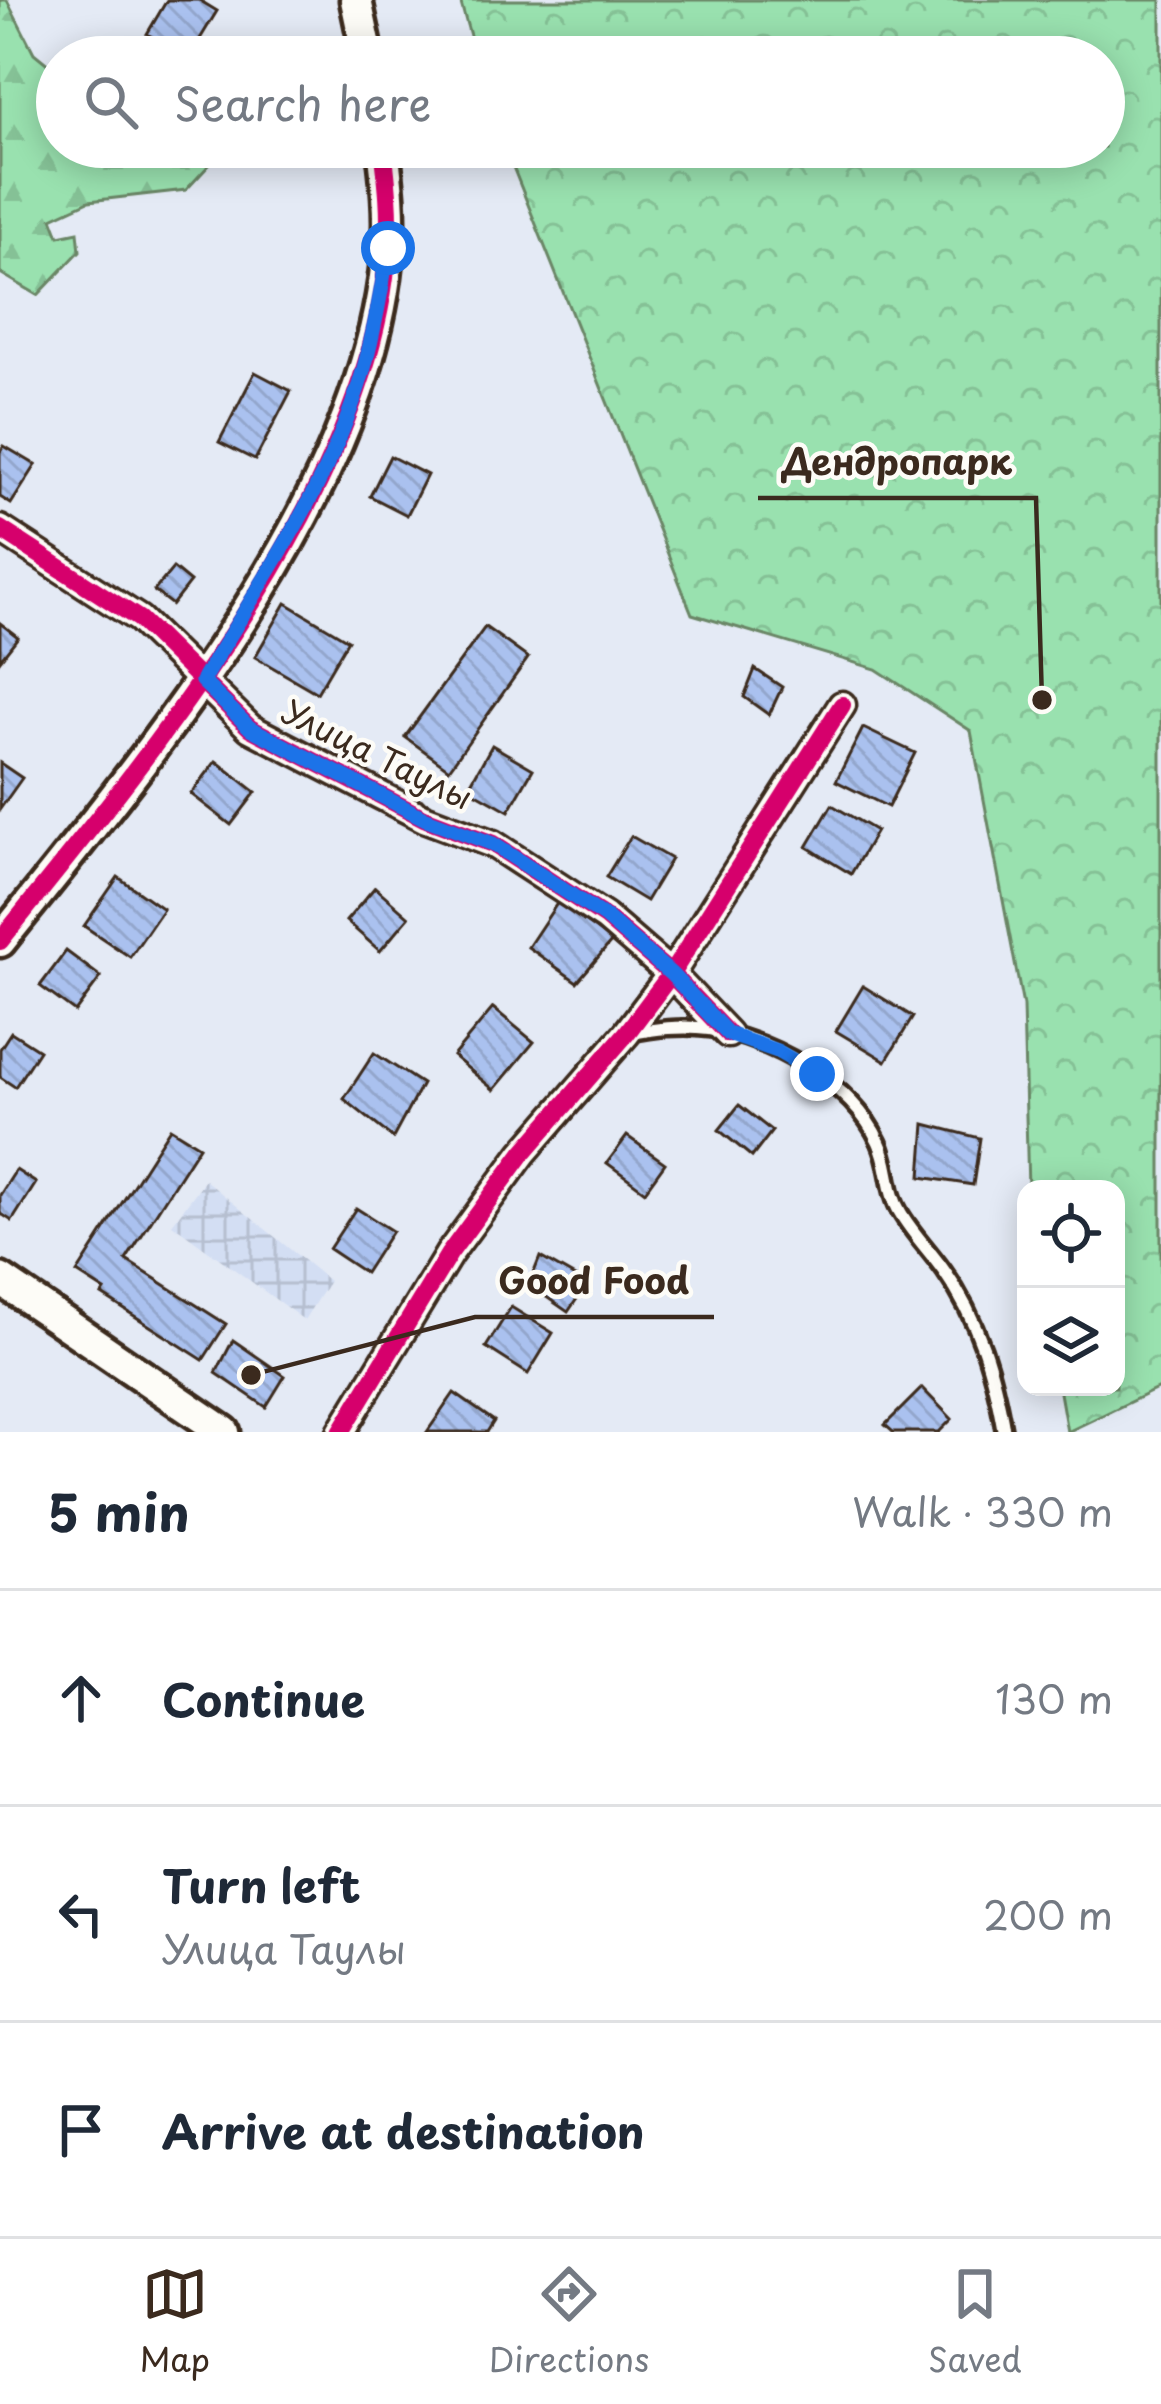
<!DOCTYPE html>
<meta charset="utf-8">
<style>
body{margin:0;font-family:"Playpen Sans",sans-serif;background:#f2f2f3;color:#1f2937}
.controls{position:absolute;right:36px;bottom:36px;display:grid;overflow:hidden;border-radius:24px;box-shadow:0 6px 30px #0003}
.controls button{width:108px;height:108px;display:grid;place-items:center;padding:0;border:0;border-bottom:3px solid #e0e1e3;background:#fff;color:#1f2937;font:60px sans-serif}
.stop{position:absolute;width:36px;height:36px;margin:-27px;border:9px solid #1a73e8;border-radius:50%;background:#fff}
.stop.end{background:#1a73e8;border-color:#fff;box-shadow:0 3px 12px #0008}
.list{margin:0;padding:0;list-style:none}
h2{display:flex;justify-content:space-between;align-items:center;height:156px;margin:0;padding:0 48px;font-size:51px}
h2 small{font-size:39px;font-weight:400;color:#747a83}
.list li{display:grid;grid-template-columns:78px 1fr auto;gap:36px;align-items:center;box-sizing:border-box;height:216px;padding:0 48px;border-top:3px solid #e0e1e3}
.list b{display:block;font-size:45px;white-space:nowrap}
.list p{margin:0;font-size:39px;white-space:nowrap;color:#747a83}
.list em{font-size:39px;font-style:normal;color:#747a83}
.icon{flex:none;width:66px;height:66px;fill:none;stroke:currentColor;stroke-width:2;stroke-linecap:round;stroke-linejoin:round}
.map{position:relative;flex:none;width:1161px;height:1432px;overflow:hidden}
.search{position:absolute;background:#fff;box-shadow:0 6px 30px #0003;left:36px;right:36px;top:36px;height:132px;display:flex;align-items:center;gap:30px;box-sizing:border-box;padding:0 42px;border-radius:66px;color:#747a83;font-size:45px}
.sheet{height:804px;background:#fff}
nav{display:flex;justify-content:space-around;align-items:center;box-sizing:border-box;height:168px;border-top:3px solid #e0e1e3;background:#fff;font-size:33px;color:#747a83}
nav a{display:grid;justify-items:center;gap:6px}
nav .on{color:#3b2a1e}
.map>svg:first-child{display:block}
.industrial{fill:url(#industrial-grid)}
.forest{fill:url(#forest-firs);stroke:#6a8666;stroke-width:3}
.park{fill:url(#park-crowns);stroke:#6a8666;stroke-width:3}
.building{fill:url(#building-back-hatch);stroke:#3b2a1e;stroke-width:3}
.lines{fill:none;stroke-linecap:round;stroke-linejoin:round}
.service-casing{stroke:#3b2a1e;stroke-width:21}
.minor-casing{stroke:#3b2a1e;stroke-width:33}
.tertiary-casing{stroke:#3b2a1e;stroke-width:39}
.service{stroke:#fdfcf7;stroke-width:12}
.minor{stroke:#fdfcf7;stroke-width:24}
.tertiary{stroke:#fdfcf7;stroke-width:30}
.cycleway-casing{stroke:#fdfcf7;stroke-width:26}
.cycleway{stroke:#d6006c;stroke-width:18}
.route{stroke:#1a73e8;stroke-width:15}
.labels{text-anchor:middle;dominant-baseline:central;stroke-width:9;stroke-linejoin:round;paint-order:stroke}
.street-label{font-size:33px;fill:#3b2a1e;stroke:#fdfcf7}
.leader{fill:none;stroke:#3b2a1e;stroke-width:4.5}
.callout-dot{fill:#3b2a1e;stroke:#fdfcf7;stroke-width:4.5}
.callout-label{font-size:36px;text-anchor:middle;font-weight:bold;fill:#3b2a1e;stroke:#fdfcf7;stroke-width:9;stroke-linejoin:round;paint-order:stroke}
</style>
<div class="map">
<svg width="1161" height="1432" viewBox="0 0 1161 1432">
<defs>
<pattern id="industrial-grid" width="8" height="8" patternUnits="userSpaceOnUse" patternTransform="scale(3)"><rect width="8" height="8" fill="#d3def3"/><path d="M0 4h8M4 0v8" fill="none" stroke="#b6bfd0"/></pattern>
<pattern id="forest-firs" width="22" height="20" patternUnits="userSpaceOnUse" patternTransform="scale(3)"><rect width="22" height="20" fill="#99e1af"/><path d="M5 1l3.5 6h-7zM16 11l3.5 6h-7z" fill="#85c196"/></pattern>
<pattern id="park-crowns" width="20" height="18" patternUnits="userSpaceOnUse" patternTransform="scale(3)"><rect width="20" height="18" fill="#99e1af"/><path d="M2 6a3 3 0 1 1 6 0M12 15a3 3 0 1 1 6 0" fill="none" stroke="#85c196"/></pattern>
<pattern id="building-back-hatch" width="6" height="6" patternUnits="userSpaceOnUse" patternTransform="scale(3)"><rect width="6" height="6" fill="#aac1ef"/><path d="M-1 5l2 2M0 0l6 6M5-1l2 2" fill="none" stroke="#93a6cc"/></pattern>
</defs>
<rect width="100%" height="100%" fill="#e4eaf5"/>
<filter id="ink" filterUnits="userSpaceOnUse"><feTurbulence type="fractalNoise" baseFrequency=".00833" numOctaves="2"/><feDisplacementMap in="SourceGraphic" scale="24" xChannelSelector="R" yChannelSelector="G"/><feConvolveMatrix kernelMatrix="1 2 1 2 8 2 1 2 1" color-interpolation-filters="sRGB"/></filter>
<g filter="url(#ink)">
<path class="industrial" d="M205,1180l124,101 -25,39 -132,-96z"/>
<path class="forest" d="M0,0h7l27,53 16,13h7v81l167,2 -38,41 -97,11 -37,17 7,18 19,-4 2,19 -42,44 -38,-22z"/>
<path class="park" d="M460,0h701v1387l-94,45 -8,-45h57v-198h-88l-5,-183 -52,-275 -95,-62 -184,-55 -187,-467h599v-90h-628z"/>
<g class="building">
<path d="M167,0h32l18,11 -28,46 -42,-23z"/>
<path d="M255,372l36,19 -36,69 -36,-18z"/>
<path d="M4,446l32,19 -25,39 -11,-7v-45z"/>
<path d="M390,456l37,19 -20,40 -37,-19z"/>
<path d="M173,568l17,14 -18,23 -18,-14z"/>
<path d="M286,603l62,37 -31,53 -62,-36z"/>
<path d="M0,623l18,14 -18,23z"/>
<path d="M485,627l43,31 -79,111 -44,-32z"/>
<path d="M755,669l27,18 -13,28 -25,-18z"/>
<path d="M863,728l52,25 -27,54 -52,-26z"/>
<path d="M492,745l41,24 -24,42 -41,-23z"/>
<path d="M216,761l40,31 -25,33 -40,-31z"/>
<path d="M0,763l22,15 -22,31z"/>
<path d="M832,805l44,26 -25,43 -44,-27z"/>
<path d="M631,836l40,23 -25,42 -40,-24z"/>
<path d="M118,877l45,32 -33,48 -46,-31z"/>
<path d="M375,887l34,30 -29,34 -34,-30z"/>
<path d="M558,902l54,39 -35,41 -49,-35z"/>
<path d="M66,951l35,26 -26,35 -35,-26z"/>
<path d="M863,986l50,31 -27,44 -50,-30z"/>
<path d="M493,1008l41,34 -40,48 -41,-34z"/>
<path d="M11,1032l28,18 -24,37 -15,-10v-28z"/>
<path d="M374,1053l48,31 -29,54 -49,-39z"/>
<path d="M739,1105l33,26 -20,26 -33,-27z"/>
<path d="M925,1124l55,14 -7,47 -52,-8z"/>
<path d="M170,1128l29,18 -73,114 100,64 -23,36 -101,-65 3,-4 -28,-18z"/>
<path d="M627,1136l38,27 -20,28 -38,-28z"/>
<path d="M16,1170l20,13 -24,38 -12,-8v-18z"/>
<path d="M356,1208l36,23 -27,42 -36,-24z"/>
<path d="M540,1257l47,27 -19,28 -39,-27z"/>
<path d="M511,1307l42,26 -25,41 -42,-27z"/>
<path d="M233,1340l52,36 -19,31 -50,-34z"/>
<path d="M922,1388l30,31 -13,13h-46l-8,-7z"/>
<path d="M454,1393l40,28 -7,11h-60z"/>
</g>
<g class="lines">
<g class="service-casing">
<path id="service" d="M627,1034c27,-5 54,-9 82,-5 63,11 142,53 170,113 11,22 8,49 21,70 12,21 30,39 44,59 35,49 50,103 60,161"/>
</g>
<g class="minor-casing">
<g id="minor">
<path d="M0,529l139,90 111,109 174,90 69,26 112,73 66,57 57,60"/>
<path d="M341,1432l108,-178 74,-101 103,-119 45,-60 171,-269"/>
</g>
</g>
<g class="tertiary-casing">
<g id="tertiary">
<path d="M356,0l12,57"/>
<path d="M0,941c148,-184 372,-450 388,-694 3,-33 -1,-67 -5,-100"/>
<path d="M0,1279l224,153"/>
</g>
</g>
<use href="#service" class="service"/>
<use href="#minor" class="minor"/>
<use href="#tertiary" class="tertiary"/>
<g class="cycleway-casing">
<g id="cycleway">
<path d="M0,529l139,90 111,109 174,90 69,26 112,73 66,57 57,60"/>
<path d="M0,941c148,-184 372,-450 388,-694 3,-33 -1,-67 -5,-100"/>
<path d="M341,1432l108,-178 74,-101 103,-119 45,-60 171,-269"/>
</g>
</g>
<use href="#cycleway" class="cycleway"/>
</g>
</g>
<g class="lines" filter="url(#ink)">
<path class="route" d="M388,248c-7,46 -15,93 -29,137 -34,106 -100,201 -157,296l48,47 174,90 69,26 112,73 66,57 57,60 49,17 40,23"/>
</g>
<g class="labels">
<g class="street-label">
<text transform="translate(378 753) rotate(26)">Улица Таулы</text>
</g>
</g>
<path class="leader" d="M1042 700L1036 498H758M251 1375L475 1317H714"/>
<g class="callout-dot">
<circle cx="1042" cy="700" r="12"/>
<circle cx="251" cy="1375" r="12"/>
</g>
<g class="callout-label">
<text x="897" y="475">Дендропарк</text>
<text x="594" y="1294">Good Food</text>
</g>
</svg>
<div class="controls">
<button><svg class="icon" aria-label="locate" viewBox="0 0 24 24"><circle cx="12" cy="12" r="6"/><path d="M12 2v4M12 18v4M2 12h4M18 12h4"/></svg></button>
<button><svg class="icon" aria-label="layers" viewBox="0 0 24 24"><path d="M12 4l9 5-9 5-9-5zM3 14l9 5 9-5"/></svg></button>
</div>
<div class="stop" style="left:388px;top:248px"></div>
<div class="stop end" style="left:817px;top:1074px"></div>
<div class="search"><svg class="icon" aria-label="search" viewBox="0 0 24 24"><circle cx="10" cy="10" r="6"/><path d="M15 15l6 6"/></svg>Search here</div>
</div>
<section class="sheet">
<h2>5 min<small>Walk · 330 m</small></h2>
<ul class="list">
<li><svg class="icon" aria-label="ahead" viewBox="0 0 24 24"><path d="M12 20V5M6 11l6-6 6 6"/></svg><div><b>Continue</b></div><em>130 m</em></li>
<li><svg class="icon" aria-label="left" viewBox="0 0 24 24"><path d="M17 20v-9H6M10 6l-5 5 5 5"/></svg><div><b>Turn left</b><p>Улица Таулы</p></div><em>200 m</em></li>
<li><svg class="icon" aria-label="arrive" viewBox="0 0 24 24"><path d="M6 21V4h12l-3 4 3 4H6"/></svg><div><b>Arrive at destination</b></div></li>
</ul>
</section>
<nav>
<a class="on"><svg class="icon" aria-label="map" viewBox="0 0 24 24"><path d="M3 6l6-2 6 2 6-2v14l-6 2-6-2-6 2zM9 4v14M15 6v14"/></svg>Map</a>
<a><svg class="icon" aria-label="directions" viewBox="0 0 24 24"><path d="M12 3l9 9-9 9-9-9zM9 14v-3h6M13 9l2 2-2 2"/></svg>Directions</a>
<a><svg class="icon" aria-label="saved" viewBox="0 0 24 24"><path d="M7 4h10v16l-5-4-5 4z"/></svg>Saved</a>
</nav>
